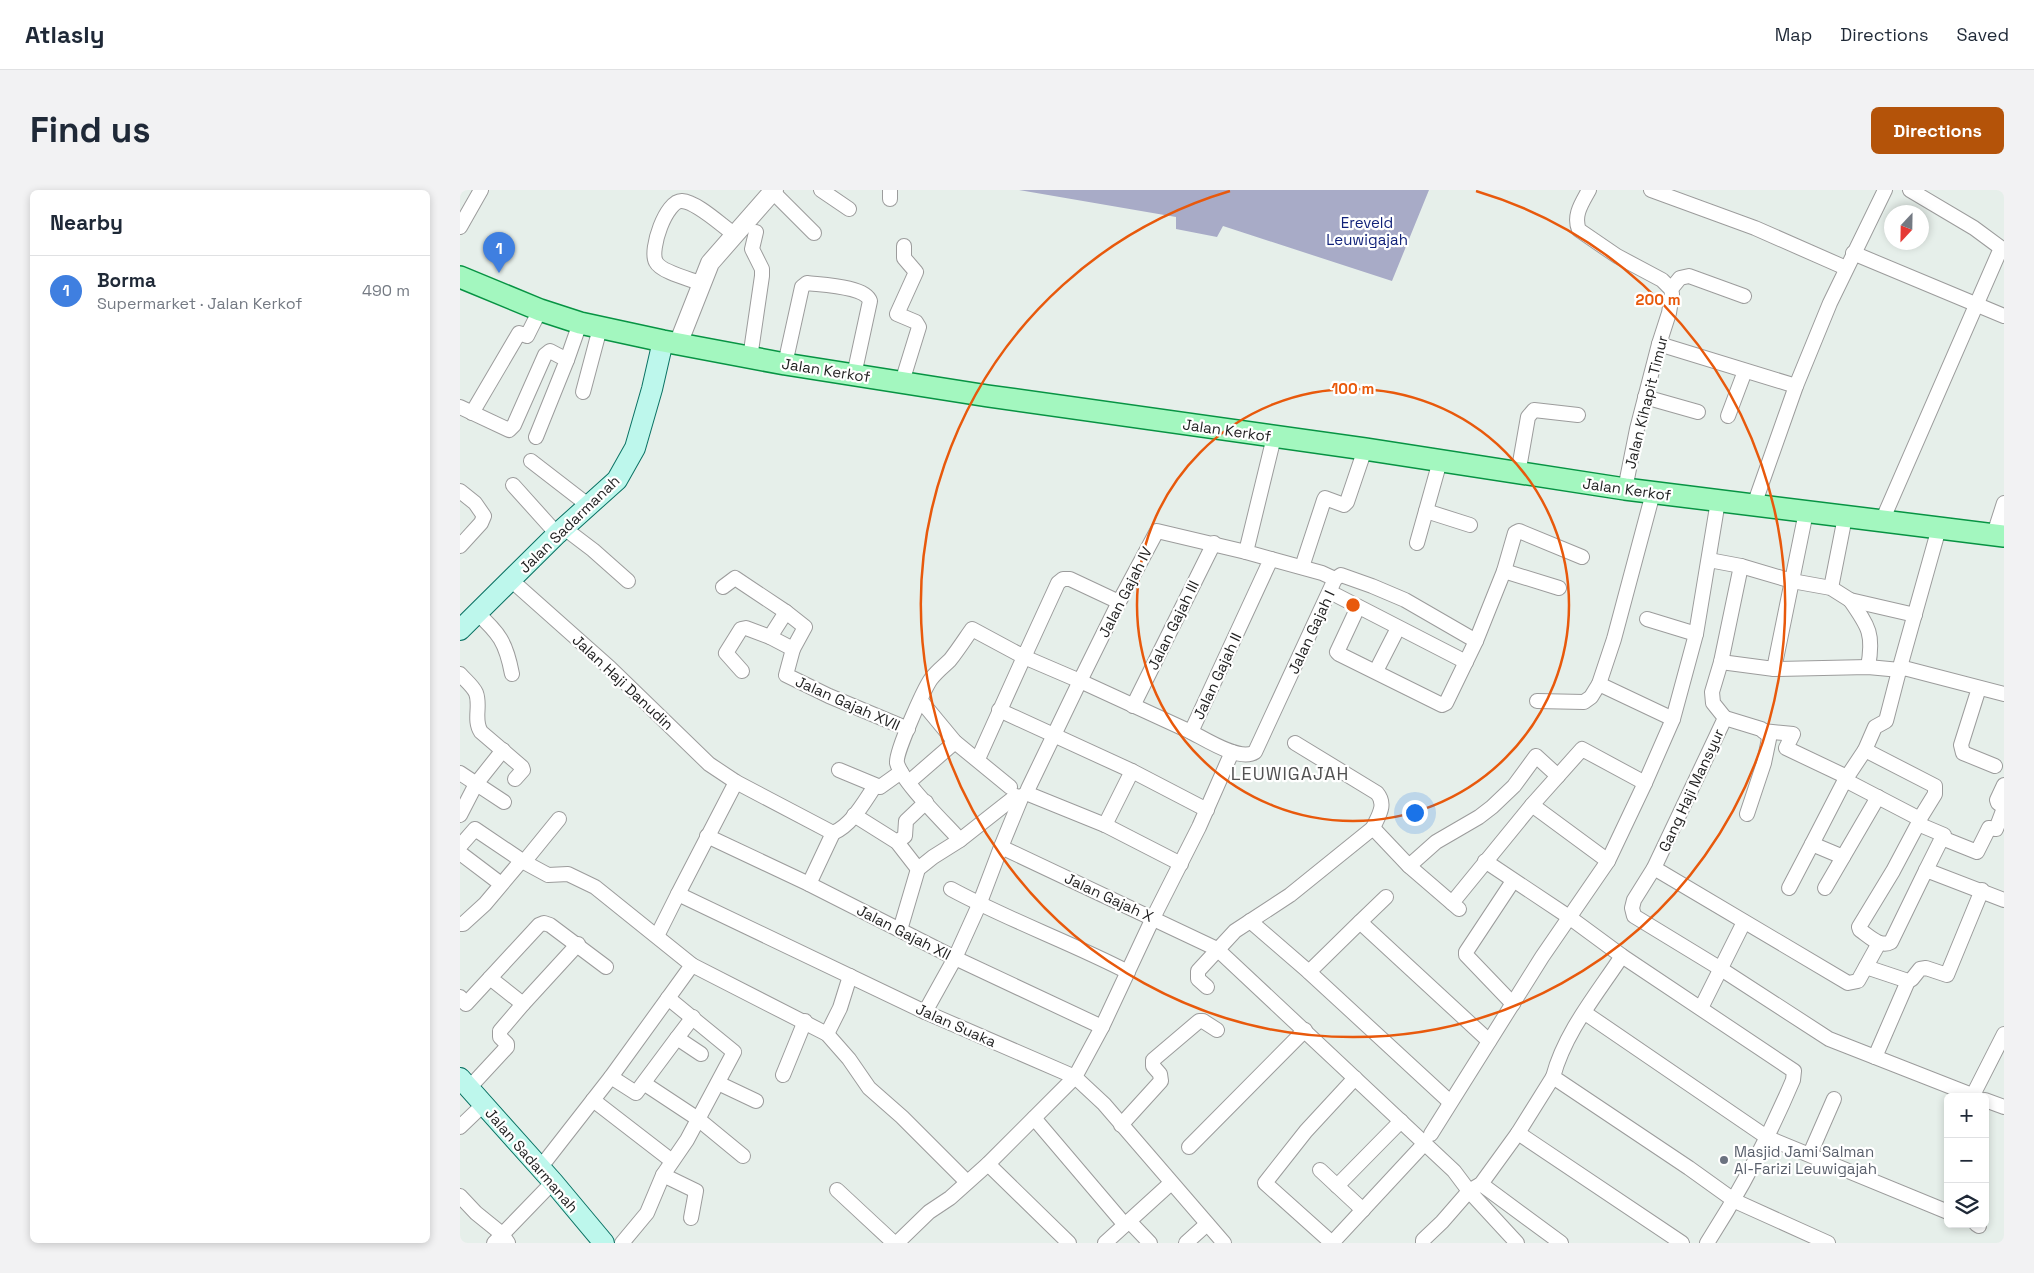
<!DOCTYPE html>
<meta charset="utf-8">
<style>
body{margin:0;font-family:"Space Grotesk",sans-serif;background:#f2f2f3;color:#1f2937}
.controls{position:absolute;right:15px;bottom:15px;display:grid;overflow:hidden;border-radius:8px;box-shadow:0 2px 8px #0003}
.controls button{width:45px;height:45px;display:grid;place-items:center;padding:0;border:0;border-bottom:1px solid #e0e1e3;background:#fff;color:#1f2937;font:25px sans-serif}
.compass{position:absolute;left:1424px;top:15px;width:45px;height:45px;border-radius:50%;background:#fff;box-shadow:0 2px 8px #0003;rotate:202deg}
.you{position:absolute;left:954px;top:622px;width:18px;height:18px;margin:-12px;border:4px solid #fff;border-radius:50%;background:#1a73e8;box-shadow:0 0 0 8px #1a73e833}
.badge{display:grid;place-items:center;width:32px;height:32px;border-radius:50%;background:#b45309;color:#fff;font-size:16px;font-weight:700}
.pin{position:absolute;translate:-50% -41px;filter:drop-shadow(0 1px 2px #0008)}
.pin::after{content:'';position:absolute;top:26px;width:18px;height:15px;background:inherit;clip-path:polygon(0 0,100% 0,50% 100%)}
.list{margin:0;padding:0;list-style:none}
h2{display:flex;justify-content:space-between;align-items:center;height:65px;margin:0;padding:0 20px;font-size:21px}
h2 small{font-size:16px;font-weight:400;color:#747a83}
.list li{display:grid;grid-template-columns:32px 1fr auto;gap:15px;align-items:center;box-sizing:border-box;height:70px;padding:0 20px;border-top:1px solid #e0e1e3}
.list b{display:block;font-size:19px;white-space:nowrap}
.list p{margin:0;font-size:16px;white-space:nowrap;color:#747a83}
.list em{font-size:16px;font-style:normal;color:#747a83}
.icon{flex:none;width:28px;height:28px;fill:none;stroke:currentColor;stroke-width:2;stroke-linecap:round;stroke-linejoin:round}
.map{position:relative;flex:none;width:1544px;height:1053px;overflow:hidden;border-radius:8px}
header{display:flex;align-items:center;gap:30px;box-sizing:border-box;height:70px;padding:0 25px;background:#fff;border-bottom:1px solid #e0e1e3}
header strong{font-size:24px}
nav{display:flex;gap:28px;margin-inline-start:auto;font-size:18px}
.intro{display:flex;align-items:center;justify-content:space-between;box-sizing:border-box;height:120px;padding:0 30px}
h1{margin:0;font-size:35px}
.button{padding:12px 22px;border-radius:8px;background:#b45309;color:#fff;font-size:18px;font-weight:700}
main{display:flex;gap:30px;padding:0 30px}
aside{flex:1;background:#fff;border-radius:8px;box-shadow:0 2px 8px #0003}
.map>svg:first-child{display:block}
.cemetery{fill:#a8abc7}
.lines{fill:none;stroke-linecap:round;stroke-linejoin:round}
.minor-casing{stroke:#9c9c9c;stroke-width:16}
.tertiary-casing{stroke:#9c9c9c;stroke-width:20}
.secondary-casing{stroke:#0a7264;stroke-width:22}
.primary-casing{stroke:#079343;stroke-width:24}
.minor{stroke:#fff;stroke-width:14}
.tertiary{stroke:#fff;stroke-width:18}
.secondary{stroke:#bdf7ec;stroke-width:20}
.primary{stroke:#a3f7bf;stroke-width:21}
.ring{fill:none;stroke:#e8590c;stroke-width:2.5}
.worship-dot{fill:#6b7280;stroke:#fff;stroke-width:2}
.labels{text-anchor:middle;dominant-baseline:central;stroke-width:4.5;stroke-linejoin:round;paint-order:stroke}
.park-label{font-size:15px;fill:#112279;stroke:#fff}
.street-label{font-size:15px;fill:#1f1f1f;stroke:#fff}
.worship-label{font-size:15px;fill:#5b616d;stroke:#fff;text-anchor:start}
.quarter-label{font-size:18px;letter-spacing:1px;fill:#525252;stroke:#fff}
.centre{fill:#e8590c;stroke:#fff;stroke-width:2.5}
.ring-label{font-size:15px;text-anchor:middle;font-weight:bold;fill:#e8590c;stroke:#fff;stroke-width:4.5;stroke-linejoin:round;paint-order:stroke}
</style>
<header>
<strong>Atlasly</strong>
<nav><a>Map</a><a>Directions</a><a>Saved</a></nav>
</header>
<div class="intro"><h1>Find us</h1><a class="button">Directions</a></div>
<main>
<aside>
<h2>Nearby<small></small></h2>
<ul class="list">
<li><span class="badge" style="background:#3f7fe0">1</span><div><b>Borma</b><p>Supermarket · Jalan Kerkof</p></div><em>490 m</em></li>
</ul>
</aside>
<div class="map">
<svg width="1544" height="1053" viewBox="0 0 1544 1053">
<rect width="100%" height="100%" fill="#e6efea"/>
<path class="cemetery" d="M559,0h410l-37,91 -169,-55 -6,11 -41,-8v-12z"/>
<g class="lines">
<g class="minor-casing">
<g id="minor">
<path d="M361,0l28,19"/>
<path d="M1129,0c-7,13 -16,25 -10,40l38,26 45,24 9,9 1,5 -3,19 -10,31 -22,85 -12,60"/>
<path d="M1191,0l104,38 91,40"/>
<path d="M312,1l42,42"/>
<path d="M430,9v-9"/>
<path d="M0,37l21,-37"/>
<path d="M1393,63l151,63"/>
<path d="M240,93c-10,-4 -39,-11 -44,-21 -7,-12 10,-62 26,-61 15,1 39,24 52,33"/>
<path d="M1211,99l9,-11 9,-2 55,20"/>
<path d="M1199,154l137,42"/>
<path d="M290,168l12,-82v-7l-10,-20 4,-17"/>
<path d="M107,170l13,-37"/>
<path d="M325,174l17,-77 5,-4c15,2 58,3 63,18l-16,74"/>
<path d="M442,192l17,-55 -3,-5 -19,-8 19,-42 -12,-14v-12"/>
<path d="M123,202l17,-64"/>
<path d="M1185,207l53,15"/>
<path d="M0,217l49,23 5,-5 31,-70 5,-4 17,9 -31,77"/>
<path d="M12,223l47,-80 8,3 13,-26"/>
<path d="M1268,226l17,-45"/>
<path d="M71,271l57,44"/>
<path d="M1058,284l10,-57 6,-7 44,5"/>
<path d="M53,295l44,49"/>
<path d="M0,301l15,12 9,13 -3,7 -21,23"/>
<path d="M1294,315l42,-119 34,-83 55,-113"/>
<path d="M966,321l44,14"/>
<path d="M1422,331l119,-273 -27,-20 -64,-38"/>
<path d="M104,338l29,22 35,31"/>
<path d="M1534,344l10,-31"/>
<path d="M957,353l23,-82"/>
<path d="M811,369l51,14 13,6"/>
<path d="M1249,370l32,6 -20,96 -9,30 1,11 12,15 -71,150 -20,32 -2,8 2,8 87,53 108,70 148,58"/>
<path d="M1281,376l51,15 39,7 19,12 65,15"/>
<path d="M842,377l22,-67 1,-2 19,7 3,-3 18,-53"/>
<path d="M1044,381l55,17"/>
<path d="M51,390l99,88 99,96 27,18 97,51c19,-8 31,-31 42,-47"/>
<path d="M263,397l12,-9 51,34"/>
<path d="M1371,398l14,-71"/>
<path d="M870,402l136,70"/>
<path d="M1390,410c19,27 24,34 18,67"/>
<path d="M898,417l-21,45 2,2 103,51 4,-2 30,-62 28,-70 11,-38 4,-2 63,26"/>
<path d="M16,422c23,21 30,30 36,62"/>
<path d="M1187,429l49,15"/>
<path d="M310,447l23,12"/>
<path d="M1261,472l53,7 94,-2 32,3"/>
<path d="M1440,477l39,-139"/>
<path d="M1314,479l32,-157"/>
<path d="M282,481l-16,-18 15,-24 5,-1 24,9 16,-25 19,15 -12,22 -7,26 43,21 79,33"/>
<path d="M916,481l22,-43"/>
<path d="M0,484c5,6 13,12 16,19 5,13 -3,27 5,39l41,35 1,3 -8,9"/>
<path d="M1139,494l74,35"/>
<path d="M1519,498l-18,57 2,8 32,13"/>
<path d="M461,511l34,41 55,45"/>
<path d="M1077,511l47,1 7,-5 8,-13 15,-45 39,-146"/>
<path d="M673,516l81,-163"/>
<path d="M539,520l133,61 75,39"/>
<path d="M1265,528l36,11 6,5 2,5 -5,24 -17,51"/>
<path d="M1303,541l30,3 -7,14 61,29"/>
<path d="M731,542c14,7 49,30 64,20l80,-173 6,-4 31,11 33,14 71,41"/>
<path d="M835,553l82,50c10,12 1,23 -4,35"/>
<path d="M1405,560l70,36v8l-16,26"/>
<path d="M518,569l46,-102 56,24 39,-79 38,-71 89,21"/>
<path d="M379,580l41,17 21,-15"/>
<path d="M0,583l44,29"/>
<path d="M1385,590l73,38 1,4 -26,49 -34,56 1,3c9,6 20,18 31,12l35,-72 78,30"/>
<path d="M449,592l46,-40"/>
<path d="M1544,595l-7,15 1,3 6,4"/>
<path d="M568,599l52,-108 111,51 80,-173 -25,-7 28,-115"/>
<path d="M566,603l79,32 76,39"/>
<path d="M556,606l-56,44c-15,-17 -58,-58 -63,-77 -2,-10 27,-74 34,-84 6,-8 13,-13 19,-19 8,-10 15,-21 22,-31l52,28 34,-74 5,-4h7l49,23"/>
<path d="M562,606l-21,51 216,102 237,222 15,20 48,52"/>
<path d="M1072,615l76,56"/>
<path d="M0,625l16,-31 27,-34"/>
<path d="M394,625l43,27 21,27"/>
<path d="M1458,634l26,11 -2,3"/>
<path d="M645,635l27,-54"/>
<path d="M247,646l102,48 146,74 147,69"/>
<path d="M437,652l8,-6 1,-15 20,-19"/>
<path d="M0,656l15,-17 49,33 24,13 20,-1 27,13 97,78 135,69 22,25 20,29 33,29 65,65"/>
<path d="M0,663l41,31"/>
<path d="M1383,667l-31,-13 33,-64 20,-30 10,-23 11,-6 14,-54 104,27"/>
<path d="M1025,671l84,56 53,39 172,115 -1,9c-25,59 -51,109 -86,163"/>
<path d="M64,672l35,-43"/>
<path d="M949,676l43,37"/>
<path d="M1194,678l194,115 10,-2 21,-38"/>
<path d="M1466,680l16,-32 35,14 12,-24 7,1 8,-21"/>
<path d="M349,694l24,-51"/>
<path d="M1329,698l23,-44"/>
<path d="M1365,698l53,-91"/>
<path d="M491,699c57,31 119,53 177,83"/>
<path d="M218,704l58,-112"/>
<path d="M999,719l-7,-6 80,-98 50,-56 63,34"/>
<path d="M790,731l59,51 141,130"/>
<path d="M900,732l26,-25"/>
<path d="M0,734h3l22,-20 37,-44"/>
<path d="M440,740l18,-61 15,-12 27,-17"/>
<path d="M197,746l21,-42 247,118 150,65 29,27 120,139"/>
<path d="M1162,766c-25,38 -57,76 -69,121l136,91 46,33 93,42"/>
<path d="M1406,777l42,14 4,-2 8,-10 6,-1 21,7 35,-85"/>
<path d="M849,782l51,-50 129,119"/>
<path d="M747,797l-9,-8v-8l37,-40 55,-36 83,-67 36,38 27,-24 43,-25 13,-10 22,-21 22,-30 22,20"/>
<path d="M0,807l6,7 24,-26"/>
<path d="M63,814l55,-60"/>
<path d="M1053,814l-47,-49v-3l47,-71"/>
<path d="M1241,818l43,-86"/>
<path d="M465,822l30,-54 24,-53 22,-58"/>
<path d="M1125,823l183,125 180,74"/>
<path d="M367,844l13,-26 10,-32"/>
<path d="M217,848l16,-21"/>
<path d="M1415,867l33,-76"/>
<path d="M323,885l22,-54"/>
<path d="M151,887l25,16 41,-55 24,16"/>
<path d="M258,893l38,18"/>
<path d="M185,894l53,35 45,37"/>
<path d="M9,898l38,-41v-3l-7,-7v-6l23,-27 -33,-26 49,-53 5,-2 6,2 56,42"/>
<path d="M1513,905l31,-61"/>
<path d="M133,910l79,61"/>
<path d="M1525,910l19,7"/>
<path d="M574,928l91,107"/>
<path d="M661,935l40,-44 -1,-7 -7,-8v-6l46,-39h4l14,9"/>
<path d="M0,937l24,-23"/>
<path d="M1058,943l164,110"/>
<path d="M971,944l111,-177 66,-96 37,-78 28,-64 23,-85 22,-133"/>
<path d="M729,957l116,-117"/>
<path d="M1350,964l24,-55"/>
<path d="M528,974l81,79"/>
<path d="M80,978l71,-91 81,-112"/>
<path d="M860,980l43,40"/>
<path d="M203,985l33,16 -5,27"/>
<path d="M1021,994l80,59"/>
<path d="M877,996l64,-65"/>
<path d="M377,1000l57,53"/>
<path d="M0,1006l16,17 26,21 6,9"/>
<path d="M669,1031l21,22"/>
<path d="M1516,1034l3,2"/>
<path d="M34,1053l59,-61"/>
<path d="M162,1053l25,-30 16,-38 24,-35 47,-88 -66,-54"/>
<path d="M437,1053l32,-31 21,-14 38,-34 87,-87 27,-50 51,-109 46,-91 33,-75"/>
<path d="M645,1053l66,-60"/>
<path d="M726,1053l21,-19"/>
<path d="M872,1053l-67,-60 41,-52 49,-53"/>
<path d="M872,1053l92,-99"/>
<path d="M963,1053v-3l19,-18 27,-31 12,-7 37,-51 35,-56"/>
</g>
</g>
<g class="tertiary-casing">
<path id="tertiary" d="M218,154l32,-81 64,-73"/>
</g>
<g class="secondary-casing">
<g id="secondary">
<path d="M0,440l97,-96 60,-54 18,-32 17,-59 11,-48"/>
<path d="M0,888l93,104 51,61"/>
</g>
</g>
<g class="primary-casing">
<path id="primary" d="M0,87l80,33 40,13 83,18 122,23 203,32 377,53 260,40 379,47"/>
</g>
<use href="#minor" class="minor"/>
<use href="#tertiary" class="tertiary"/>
<use href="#secondary" class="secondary"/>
<use href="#primary" class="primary"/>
</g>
<g class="ring">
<circle cx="893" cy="415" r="216"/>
<path d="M1016 1A432 432 0 1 1 770 1"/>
</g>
<circle class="worship-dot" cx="1264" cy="970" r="5"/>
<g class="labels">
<g class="park-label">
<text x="907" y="32">Ereveld<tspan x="907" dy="17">Leuwigajah</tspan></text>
</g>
<g class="street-label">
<text transform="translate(366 180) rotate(9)">Jalan Kerkof</text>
<text transform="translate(1186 212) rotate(-76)">Jalan Kihapit Timur</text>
<text transform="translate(767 240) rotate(8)">Jalan Kerkof</text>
<text transform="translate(1167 299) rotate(8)">Jalan Kerkof</text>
<text transform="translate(109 334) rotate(-44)">Jalan Sadarmanah</text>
<text transform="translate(665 402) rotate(-63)">Jalan Gajah IV</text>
<text transform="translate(713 435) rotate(-64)">Jalan Gajah III</text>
<text transform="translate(851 442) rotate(-65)">Jalan Gajah I</text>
<text transform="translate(757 486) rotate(-65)">Jalan Gajah II</text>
<text transform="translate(163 492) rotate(43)">Jalan Haji Danudin</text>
<text transform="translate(388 513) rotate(24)">Jalan Gajah XVII</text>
<text transform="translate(1231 600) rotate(-65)">Gang Haji Mansyur</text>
<text transform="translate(649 707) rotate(25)">Jalan Gajah X</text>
<text transform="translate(444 742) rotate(27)">Jalan Gajah XII</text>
<text transform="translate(496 835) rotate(24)">Jalan Suaka</text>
<text transform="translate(72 970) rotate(49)">Jalan Sadarmanah</text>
</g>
<g class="worship-label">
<text x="1274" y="961">Masjid Jami Salman<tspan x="1274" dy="17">Al-Farizi Leuwigajah</tspan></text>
</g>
<g class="quarter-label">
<text x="830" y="583">LEUWIGAJAH</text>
</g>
</g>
<circle cx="893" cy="415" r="8" class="centre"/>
<g class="ring-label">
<text x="1198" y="115">200 m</text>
<text x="893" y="204">100 m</text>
</g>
</svg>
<div class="controls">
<button>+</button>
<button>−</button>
<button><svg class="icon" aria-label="layers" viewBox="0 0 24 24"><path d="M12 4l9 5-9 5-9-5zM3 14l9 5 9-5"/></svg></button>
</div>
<svg class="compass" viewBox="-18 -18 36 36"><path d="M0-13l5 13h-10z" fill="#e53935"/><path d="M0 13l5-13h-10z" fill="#747a83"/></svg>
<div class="you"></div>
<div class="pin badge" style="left:39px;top:83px;background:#3f7fe0">1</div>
</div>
</main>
